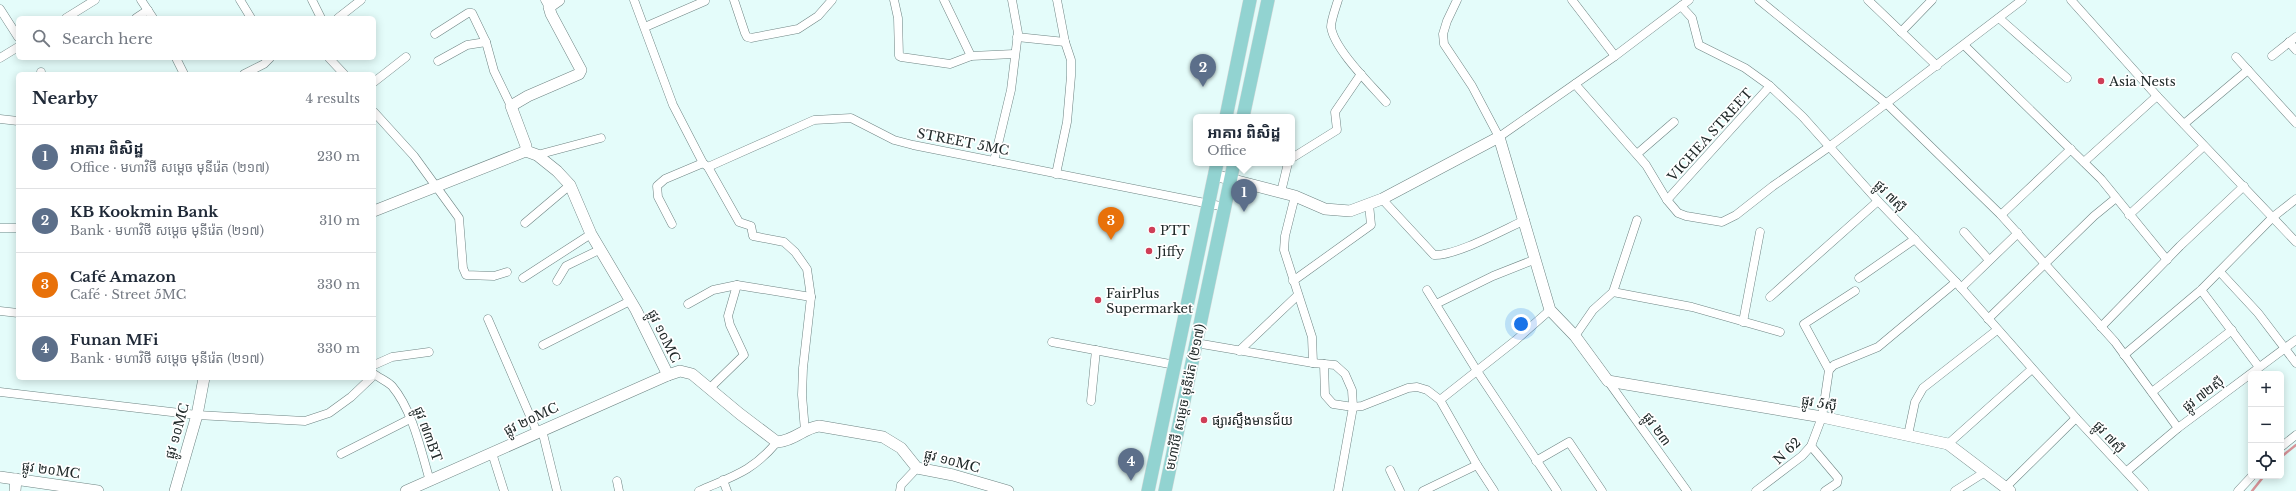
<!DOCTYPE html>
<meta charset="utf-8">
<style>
body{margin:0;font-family:"Libre Baskerville","Noto Sans Khmer",serif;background:#f6f6f7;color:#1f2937}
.controls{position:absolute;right:12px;bottom:12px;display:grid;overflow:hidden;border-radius:6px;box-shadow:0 2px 10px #0003}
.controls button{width:36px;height:36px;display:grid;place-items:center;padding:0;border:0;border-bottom:1px solid #e0e1e3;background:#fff;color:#1f2937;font:20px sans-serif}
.you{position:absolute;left:1521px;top:324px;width:14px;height:14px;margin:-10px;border:3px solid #fff;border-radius:50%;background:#1a73e8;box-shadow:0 0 0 6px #1a73e833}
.badge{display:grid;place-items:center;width:26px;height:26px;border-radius:50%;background:#ce3e57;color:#fff;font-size:13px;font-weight:700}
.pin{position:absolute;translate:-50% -33px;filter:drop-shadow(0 1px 2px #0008)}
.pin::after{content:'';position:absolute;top:21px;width:14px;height:12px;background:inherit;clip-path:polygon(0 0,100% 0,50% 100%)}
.popup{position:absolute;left:1193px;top:114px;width:102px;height:52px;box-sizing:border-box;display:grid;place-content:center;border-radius:6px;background:#fff;filter:drop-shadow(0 1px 3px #0005);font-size:13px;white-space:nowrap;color:#747a83}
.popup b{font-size:15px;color:#1f2937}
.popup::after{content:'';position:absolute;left:50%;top:100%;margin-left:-8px;border:8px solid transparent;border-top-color:#fff}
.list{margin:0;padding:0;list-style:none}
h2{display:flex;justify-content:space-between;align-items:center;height:52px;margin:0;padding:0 16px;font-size:17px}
h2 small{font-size:13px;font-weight:400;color:#747a83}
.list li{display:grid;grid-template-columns:26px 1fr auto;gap:12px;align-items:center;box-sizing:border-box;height:64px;padding:0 16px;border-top:1px solid #e0e1e3}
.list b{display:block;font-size:15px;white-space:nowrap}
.list p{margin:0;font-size:13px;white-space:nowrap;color:#747a83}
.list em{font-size:13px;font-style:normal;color:#747a83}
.icon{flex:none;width:22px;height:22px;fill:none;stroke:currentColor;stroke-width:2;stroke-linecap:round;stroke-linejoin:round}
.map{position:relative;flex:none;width:2296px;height:491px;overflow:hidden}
.search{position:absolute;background:#fff;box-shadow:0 2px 10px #0003;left:16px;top:16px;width:360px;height:44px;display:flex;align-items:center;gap:10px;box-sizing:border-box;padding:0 14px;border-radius:6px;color:#747a83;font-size:15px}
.panel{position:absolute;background:#fff;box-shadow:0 2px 10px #0003;left:16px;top:72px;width:360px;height:308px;border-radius:6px}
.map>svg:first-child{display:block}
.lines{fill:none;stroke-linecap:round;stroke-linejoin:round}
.stream{stroke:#d69398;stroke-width:2.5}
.minor-casing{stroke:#6e8483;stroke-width:9}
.tertiary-casing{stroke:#6e8483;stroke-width:12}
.primary-casing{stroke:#d7d9d9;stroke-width:14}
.minor{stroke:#fff;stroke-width:8}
.tertiary{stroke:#fff;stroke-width:11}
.primary{stroke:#92d3d1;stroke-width:13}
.poi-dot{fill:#ce3e57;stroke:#fff;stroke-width:1.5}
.labels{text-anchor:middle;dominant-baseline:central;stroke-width:3.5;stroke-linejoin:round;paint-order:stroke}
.poi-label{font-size:13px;fill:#212a2a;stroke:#fff;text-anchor:start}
.street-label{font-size:13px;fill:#212a2a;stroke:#fff}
</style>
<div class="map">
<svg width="2296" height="491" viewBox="0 0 2296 491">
<rect width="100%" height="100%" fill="#e4fcfa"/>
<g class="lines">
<g class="stream">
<path d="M2281,457l15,-12"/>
<path d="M2252,491l12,-15"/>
</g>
<g class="minor-casing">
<g id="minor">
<path d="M141,0l12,18"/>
<path d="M240,0l11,18"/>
<path d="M312,0l9,18"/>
<path d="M545,0l4,7"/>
<path d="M634,0l39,105 30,58 5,4 31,55 12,4 2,10 31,6 11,10 12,17 4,28 -8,71 -1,27 3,36"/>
<path d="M734,0l11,33 2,4 4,1 47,-9 20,-13 14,-16"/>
<path d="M894,0l4,18 1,38 2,1 49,7 21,-8 43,-2"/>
<path d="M944,0l27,56"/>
<path d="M1338,0c-2,7 -7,20 -7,27 3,22 40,58 55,75"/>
<path d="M1457,0l-10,21 -4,13 1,10 28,42 27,51 116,-81 74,-56"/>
<path d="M1572,0l43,56"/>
<path d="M1759,0l128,104 114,111 114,127 63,86"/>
<path d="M1868,0l69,66"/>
<path d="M2071,0l86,96 139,146"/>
<path d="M1681,6l11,12 7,27 46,23 25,18 33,31 75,84 78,81 120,136 68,73"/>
<path d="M0,9l18,28"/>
<path d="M66,18l29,-18"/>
<path d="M136,18l12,-8"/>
<path d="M338,18l23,-18"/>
<path d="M1999,18l68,60"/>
<path d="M645,27l60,-26"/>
<path d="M1901,32l31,-32"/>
<path d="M435,34l33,-21h4l14,29 8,29 17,35"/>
<path d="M1017,37l48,5"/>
<path d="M2289,42l7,8"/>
<path d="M1964,45l137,134 66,81"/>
<path d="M2272,56l24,-19"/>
<path d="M2236,57l60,66"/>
<path d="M0,58l18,-11"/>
<path d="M176,58l8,16"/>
<path d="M329,58l15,16"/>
<path d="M438,61l29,-16 19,-3"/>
<path d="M41,72v2"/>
<path d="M244,74l20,-10 6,-6"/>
<path d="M374,82l32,-25"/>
<path d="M1575,84l71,81 21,35 11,13 8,3 36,6 14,-7 37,-29 56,-39 193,-147"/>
<path d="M374,112l40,44 45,62 4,50 3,7 28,1 13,-4"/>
<path d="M0,119l18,2"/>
<path d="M2184,124l64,-54"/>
<path d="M1637,154l37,-32"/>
<path d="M537,155l64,-17"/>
<path d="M1292,158l45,-28 -2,-18 26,-38"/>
<path d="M994,161l17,-71 7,-57 -6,-33"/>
<path d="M2084,162l73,-66"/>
<path d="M708,167l106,-47 37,-2 43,22 19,5 312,62"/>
<path d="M1056,174l11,-52 4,-46v-16l-6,-18 -8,-42"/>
<path d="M1281,192l7,-29"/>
<path d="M1295,196l-10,40 -1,14 28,87 1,26"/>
<path d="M1382,199l52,56c22,1 69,-25 91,-35"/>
<path d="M1667,200l103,-114"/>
<path d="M2001,215l70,-66"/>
<path d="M2129,215l75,-69"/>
<path d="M525,223l45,-38"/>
<path d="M672,224l-14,-27 -1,-11 8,-7 38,-16"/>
<path d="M0,228h18"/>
<path d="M1964,232l25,28"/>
<path d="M2220,272l38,41 38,50"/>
<path d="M523,278l68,-44"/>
<path d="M1859,278l56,-39"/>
<path d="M557,281l9,-15 33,-16"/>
<path d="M1293,281l78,-56 -2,-21"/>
<path d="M1961,288l57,-55"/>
<path d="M1427,290l50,81 80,120"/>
<path d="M2201,290l58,77"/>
<path d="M1613,292l24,-72"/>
<path d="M1770,297l108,-96"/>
<path d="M688,304l25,-14 24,-5 74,12"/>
<path d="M1436,304l57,-28 43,-17"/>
<path d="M0,311l18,2"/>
<path d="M488,319l49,113"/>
<path d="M1988,319l106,-103 22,-18"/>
<path d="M1743,322l17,-90"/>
<path d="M2101,327l79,-81 64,-60"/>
<path d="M1575,336l18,-26 20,-18 79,15 88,25"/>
<path d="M1052,342l123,23"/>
<path d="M1196,343l117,20 22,2 10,9 7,16 1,17 -15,84"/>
<path d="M543,345l87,-44"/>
<path d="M1239,351l59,-56"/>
<path d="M2124,355l77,-65 72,-73 23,-18"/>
<path d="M1324,364l1,31 8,9 20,3 9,-1 46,-18 9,-1 10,3 13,10 37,65 17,26"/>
<path d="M374,365l18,-8 37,-5"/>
<path d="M1829,370l5,-5 44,-18 78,-65"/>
<path d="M374,374c5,4 13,7 18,12 21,25 29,65 38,95"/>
<path d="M1608,381l79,110"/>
<path d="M709,389l35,-34 -14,-30 -2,-9 9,-31"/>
<path d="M0,392l197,23 108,6 24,-8 22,-16 20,-19"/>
<path d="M2152,392l80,-62"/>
<path d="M1440,400l76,-60 34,-30"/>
<path d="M1091,401l5,-51"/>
<path d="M542,430l15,61"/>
<path d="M1908,435l7,-33 8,-14 74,-58"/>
<path d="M1948,444l84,-75"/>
<path d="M1811,446l27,32 -1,5 -12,8"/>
<path d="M2281,447l15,-12"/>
<path d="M492,453l12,38"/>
<path d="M341,454l69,-35"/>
<path d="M1536,461l33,-19 33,49"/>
<path d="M1390,470l10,21"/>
<path d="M2127,471l51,-43 118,-88"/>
<path d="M723,480l4,11"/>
<path d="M617,481l2,10"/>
<path d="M2006,487l70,-69"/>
<path d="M699,491c34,-15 53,-19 78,-49"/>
<path d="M900,491l1,-6 16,-17"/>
<path d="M1423,491l54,-26"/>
<path d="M1756,491l46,-35 9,-10 11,-29 7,-47 -25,-46 51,-33"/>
<path d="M1955,491l30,-19"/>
<path d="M2238,491l14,-15"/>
</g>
</g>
<g class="tertiary-casing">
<g id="tertiary">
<path d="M526,151v-5l-15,-40 17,-10 51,-22 2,-4 -30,-56 -2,-7 10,-7"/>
<path d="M1214,175l81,21 30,13 25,2 32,-12 117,-62 51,173 25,26 33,45 214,36 126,27 62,47"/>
<path d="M374,211l152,-60 11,4 20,16 13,14 21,49 45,76 32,65 12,-4 12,3 48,40 37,28c17,-1 27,-14 42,-16l64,11 18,11 16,20 36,7 55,16"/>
<path d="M0,477l98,14"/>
<path d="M15,491l1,-12"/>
<path d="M175,491l22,-76 7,-37"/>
<path d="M406,491l262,-116"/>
</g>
</g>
<g class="primary-casing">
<g id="primary">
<path d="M1226,117l24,-117"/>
<path d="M1243,117l25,-117"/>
<path d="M1148,491l69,-328"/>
<path d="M1165,491l69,-328"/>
</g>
</g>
<use href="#minor" class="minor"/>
<use href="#tertiary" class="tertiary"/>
<use href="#primary" class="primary"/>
</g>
<g class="poi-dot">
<circle cx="2101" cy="81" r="4"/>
<circle cx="1152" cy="230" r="4"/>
<circle cx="1149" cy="251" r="4"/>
<circle cx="1098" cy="300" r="4"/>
<circle cx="1204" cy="420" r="4"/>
</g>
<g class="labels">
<g class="poi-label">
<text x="2109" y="81">Asia Nests</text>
<text x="1160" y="230">PTT</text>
<text x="1157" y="251">Jiffy</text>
<text x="1106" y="293">FairPlus<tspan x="1106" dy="15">Supermarket</tspan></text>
<text x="1212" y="420">ផ្សារស្ទឹងមានជ័យ</text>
</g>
<g class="street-label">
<text transform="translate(1710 135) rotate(-48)">VICHEA STREET</text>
<text transform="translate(963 142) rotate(11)">STREET 5MC</text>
<text transform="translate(1890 196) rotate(46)">ផ្លូវ ៧ស៊ី</text>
<text transform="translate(664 336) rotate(64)">ផ្លូវ ១០MC</text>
<text transform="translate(2203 394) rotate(-37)">ផ្លូវ ៧២ស៊ី</text>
<text transform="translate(1185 397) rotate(-78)">មហាវិថី សម្តេច មុនីរ៉េត (២១៧)</text>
<text transform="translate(1819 403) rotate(10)">ផ្លូវ 5ស៊ី</text>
<text transform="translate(531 419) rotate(-25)">ផ្លូវ ២០MC</text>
<text transform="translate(1657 429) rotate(54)">ផ្លូវ ២៣</text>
<text transform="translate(177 431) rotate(-74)">ផ្លូវ ១០MC</text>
<text transform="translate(428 434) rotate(70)">ផ្លូវ ៧៣BT</text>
<text transform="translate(2109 437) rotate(48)">ផ្លូវ ៧ស៊ី</text>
<text transform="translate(1787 451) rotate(-43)">N 62</text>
<text transform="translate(952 461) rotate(15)">ផ្លូវ ១០MC</text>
<text transform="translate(51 470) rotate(8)">ផ្លូវ ២០MC</text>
</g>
</g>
</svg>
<div class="controls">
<button>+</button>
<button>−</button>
<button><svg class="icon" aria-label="locate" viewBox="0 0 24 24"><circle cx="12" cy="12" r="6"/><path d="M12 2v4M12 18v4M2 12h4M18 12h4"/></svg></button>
</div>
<div class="you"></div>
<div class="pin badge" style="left:1244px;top:212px;background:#5c6f8a">1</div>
<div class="popup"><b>អាគារ ពិសិដ្ឋ</b>Office</div>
<div class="pin badge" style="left:1203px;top:87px;background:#5c6f8a">2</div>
<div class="pin badge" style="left:1111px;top:240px;background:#e8710a">3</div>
<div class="pin badge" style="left:1131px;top:481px;background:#5c6f8a">4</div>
<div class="search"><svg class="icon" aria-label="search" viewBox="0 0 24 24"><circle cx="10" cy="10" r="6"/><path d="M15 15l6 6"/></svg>Search here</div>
<section class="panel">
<h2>Nearby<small>4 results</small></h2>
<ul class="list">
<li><span class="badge" style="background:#5c6f8a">1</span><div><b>អាគារ ពិសិដ្ឋ</b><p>Office · មហាវិថី សម្តេច មុនីរ៉េត (២១៧)</p></div><em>230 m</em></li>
<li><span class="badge" style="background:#5c6f8a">2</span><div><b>KB Kookmin Bank</b><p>Bank · មហាវិថី សម្តេច មុនីរ៉េត (២១៧)</p></div><em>310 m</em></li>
<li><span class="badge" style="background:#e8710a">3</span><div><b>Café Amazon</b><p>Café · Street 5MC</p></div><em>330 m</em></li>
<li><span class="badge" style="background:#5c6f8a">4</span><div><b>Funan MFi</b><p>Bank · មហាវិថី សម្តេច មុនីរ៉េត (២១៧)</p></div><em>330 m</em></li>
</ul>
</section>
</div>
